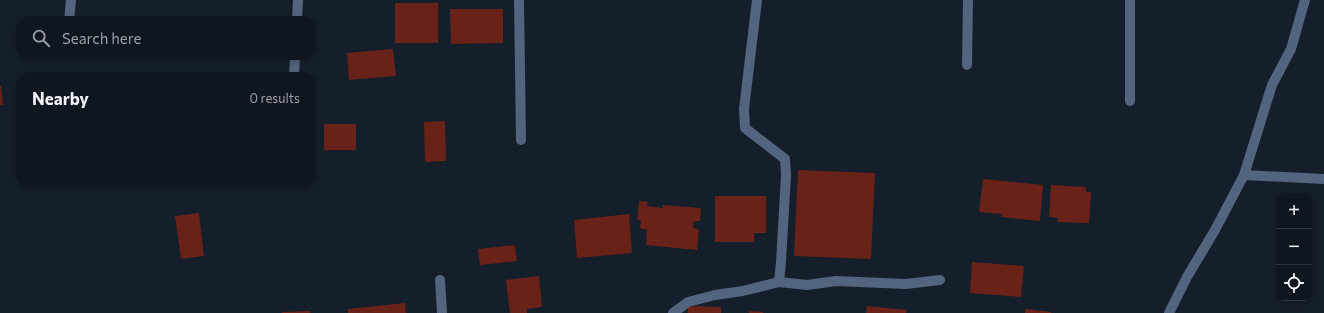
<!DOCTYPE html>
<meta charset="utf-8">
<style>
body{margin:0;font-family:Commissioner,sans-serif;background:#191f29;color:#f1f3f6}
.controls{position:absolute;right:12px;bottom:12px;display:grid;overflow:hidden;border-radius:8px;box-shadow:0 2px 6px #0003}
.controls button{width:36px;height:36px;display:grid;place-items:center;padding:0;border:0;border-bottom:1px solid #30353e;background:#101620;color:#f1f3f6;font:20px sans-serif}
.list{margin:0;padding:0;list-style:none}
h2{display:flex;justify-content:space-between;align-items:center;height:52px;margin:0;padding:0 16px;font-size:17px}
h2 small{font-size:13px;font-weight:400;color:#9c9fa5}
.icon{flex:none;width:22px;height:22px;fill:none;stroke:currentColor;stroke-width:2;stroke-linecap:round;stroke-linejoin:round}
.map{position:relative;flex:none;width:1324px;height:313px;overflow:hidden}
.search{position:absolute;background:#101620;box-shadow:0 2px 6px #0003;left:16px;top:16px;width:300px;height:44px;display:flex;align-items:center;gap:10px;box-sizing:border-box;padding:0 14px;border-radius:16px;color:#9c9fa5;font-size:15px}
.panel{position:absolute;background:#101620;box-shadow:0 2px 6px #0003;left:16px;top:72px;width:300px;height:116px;border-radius:16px}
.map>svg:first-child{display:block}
.building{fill:#692217}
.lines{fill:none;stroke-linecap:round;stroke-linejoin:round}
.street{stroke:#53647e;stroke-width:10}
</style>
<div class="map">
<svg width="1324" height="313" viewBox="0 0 1324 313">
<rect width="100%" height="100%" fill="#151e2b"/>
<g class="building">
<rect x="395" y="3" width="43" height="40"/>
<path d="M450,9h53v34l-52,1z"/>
<path d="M393,49l3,27 -47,4 -2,-27z"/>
<path d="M0,86h1l2,19h-3z"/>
<path d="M445,121l1,40 -21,1 -1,-40z"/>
<rect x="324" y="124" width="32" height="26"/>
<path d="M798,170l77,3 -4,86 -77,-3z"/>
<path d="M983,179l60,6 -3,36 -39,-4 1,-3 -23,-2z"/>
<path d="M1051,185l35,2v5h5l-2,31 -32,-1 1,-4 -9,-1z"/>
<path d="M715,196h51v37h-12v9h-39z"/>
<path d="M639,201l9,1 -1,4 16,2v-3l38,3 -1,13h-6l-1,7 6,1 -2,21 -51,-5 1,-15 -7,-2 1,-8h-4z"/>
<path d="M199,213l5,43 -23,3 -6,-43z"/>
<path d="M629,214l3,39 -55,5 -3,-38z"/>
<path d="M515,245l2,16 -37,4 -2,-16z"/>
<path d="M972,262l52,4 -3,31 -51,-4z"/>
<path d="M539,276l3,31 -15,2v4h-17l-4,-33z"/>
<path d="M405,303l1,10h-58v-4z"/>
<path d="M688,306l33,1v6h-33z"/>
<path d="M867,306l40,4 -1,3h-40z"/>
<path d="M1025,309l26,3v1h-26z"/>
<path d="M310,311v2h-28v-1z"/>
<path d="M749,311l14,1v1h-14z"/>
</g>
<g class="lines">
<g class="street">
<path d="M519,0l2,140"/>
<path d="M757,0l-13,109 1,19 40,31 1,16 -5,87 -2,20"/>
<path d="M1130,0v101"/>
<path d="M69,21l2,-21"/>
<path d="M297,21l1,-21"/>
<path d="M967,65l1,-65"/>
<path d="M294,77l1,-22"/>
<path d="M1244,175l80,4"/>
<path d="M440,280l2,33"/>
<path d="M673,313l15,-11 27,-7 28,-4 36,-9 28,3 29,-4 70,3 34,-4"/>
<path d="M1169,313l18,-36 28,-47 29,-55 28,-90 19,-36 14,-49"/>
</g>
</g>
</svg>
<div class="controls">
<button>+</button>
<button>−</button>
<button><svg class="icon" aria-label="locate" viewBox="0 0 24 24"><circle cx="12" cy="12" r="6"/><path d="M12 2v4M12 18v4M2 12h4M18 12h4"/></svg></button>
</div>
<div class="search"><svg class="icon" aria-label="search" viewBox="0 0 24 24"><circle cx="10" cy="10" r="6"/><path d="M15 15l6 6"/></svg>Search here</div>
<section class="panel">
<h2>Nearby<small>0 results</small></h2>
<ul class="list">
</ul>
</section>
</div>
